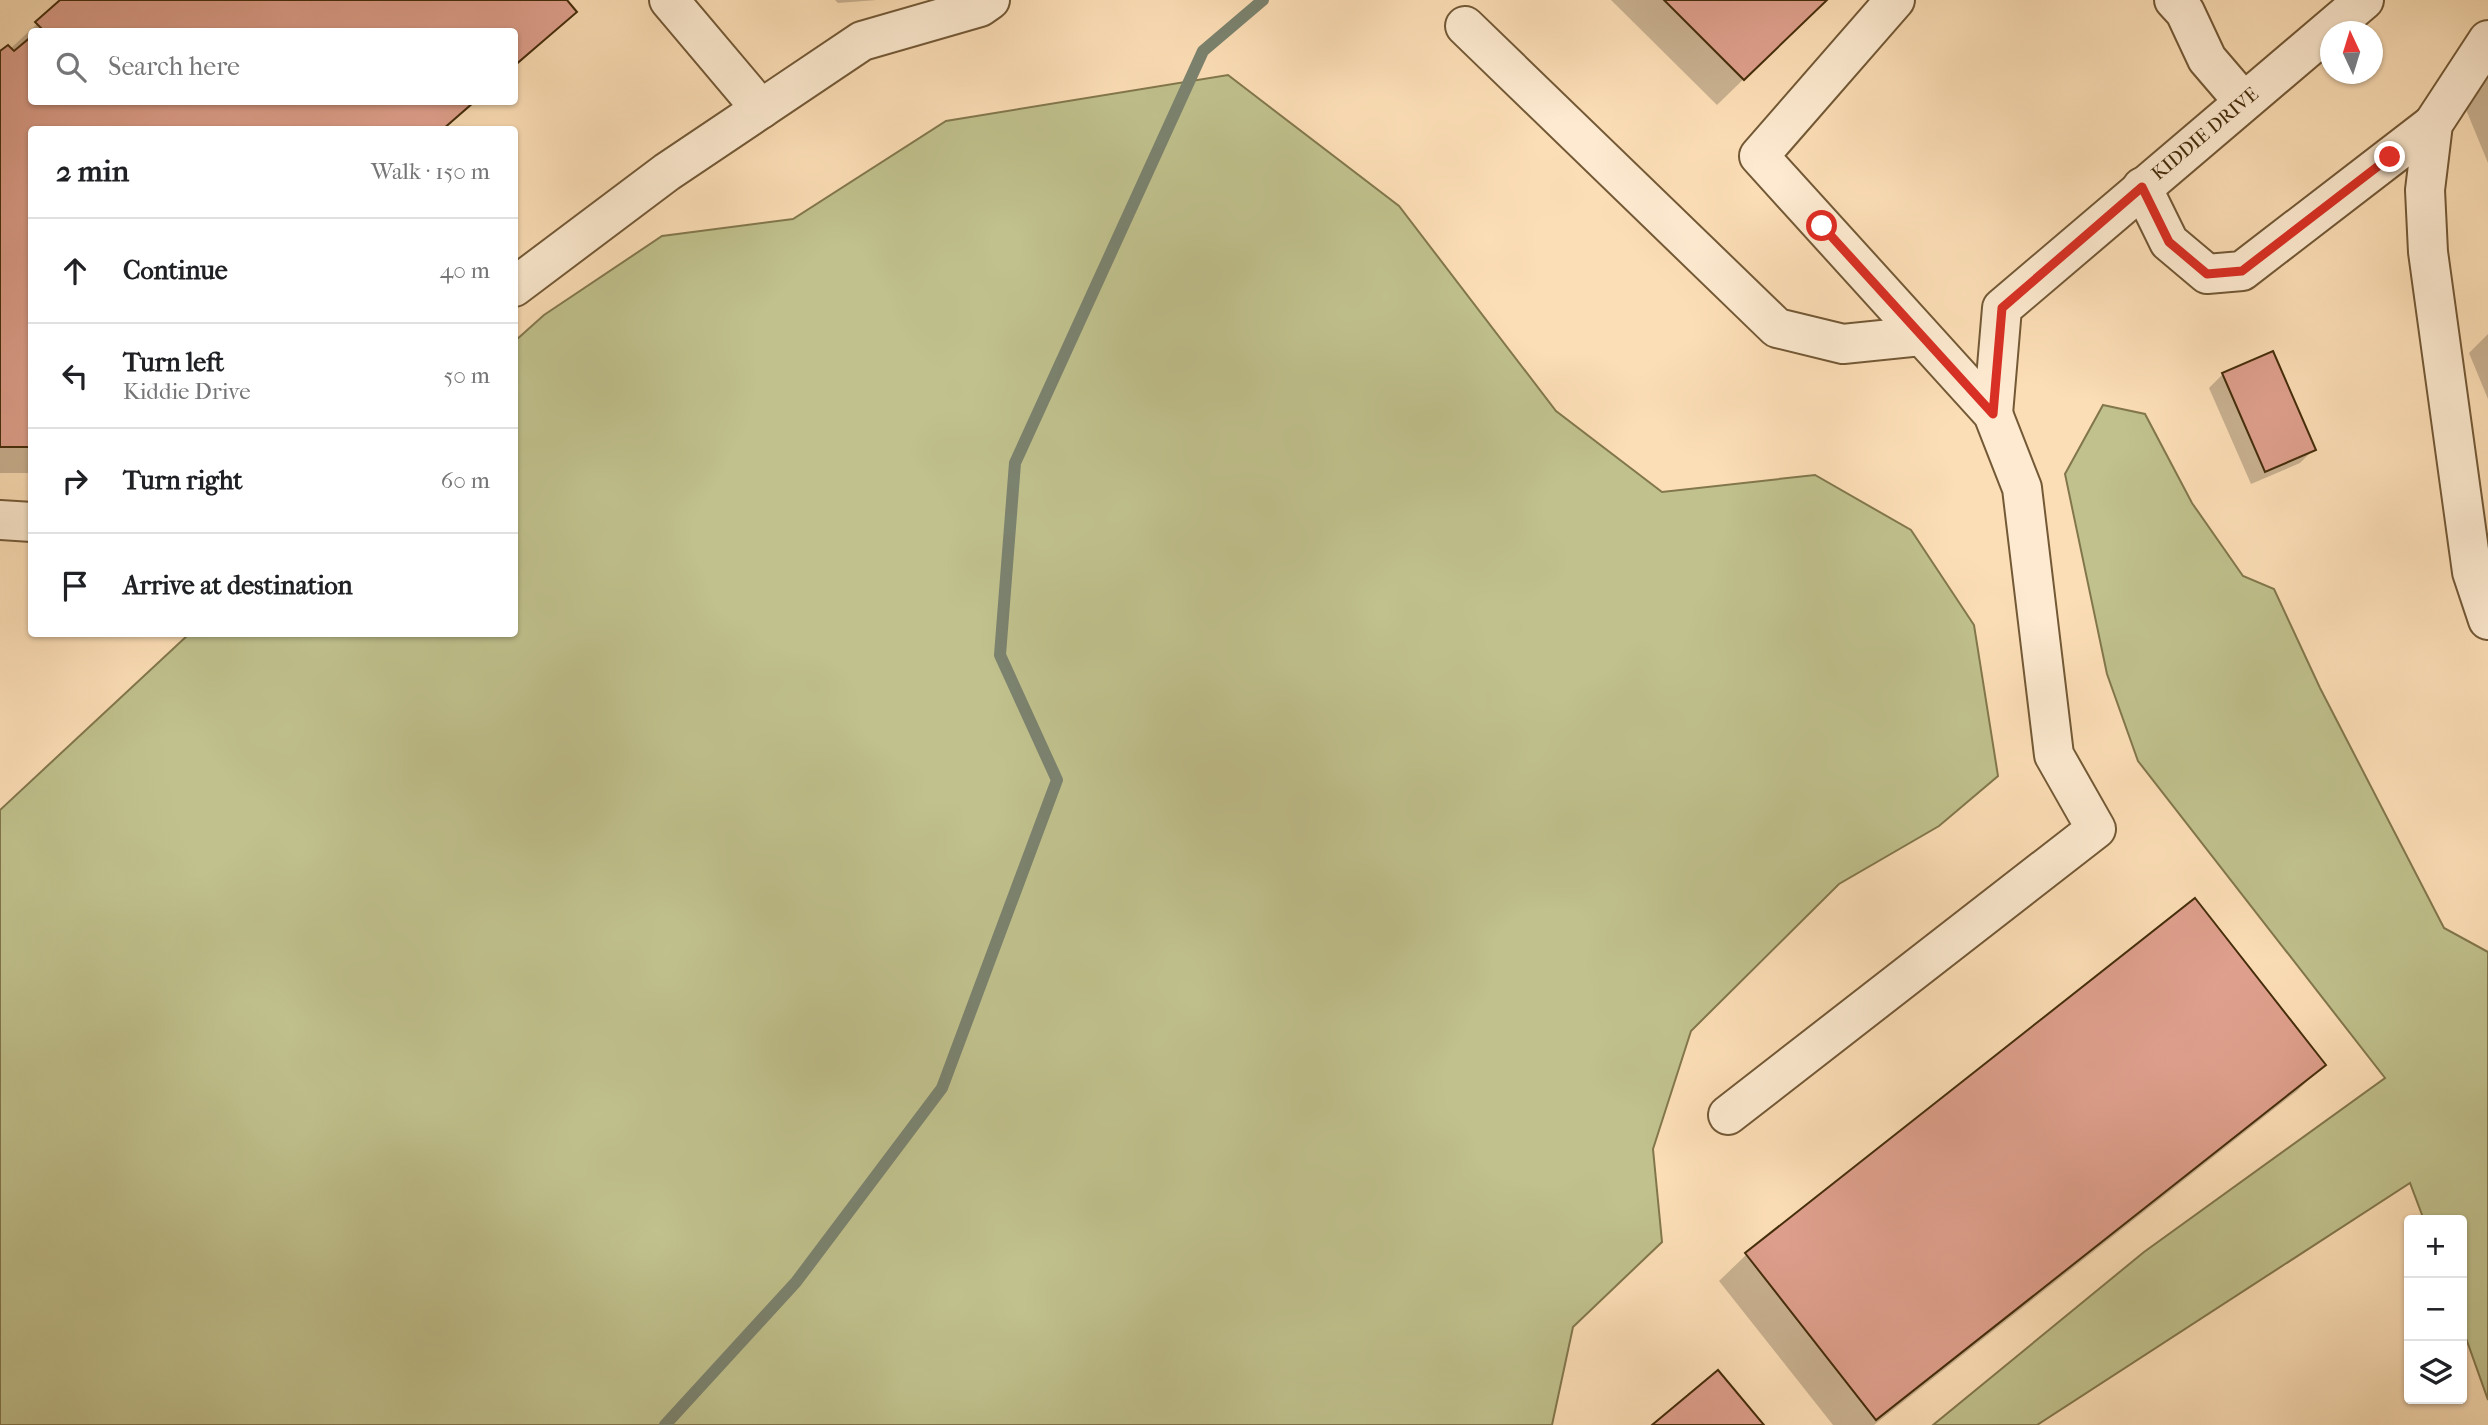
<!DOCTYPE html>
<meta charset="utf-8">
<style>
body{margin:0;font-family:"IM FELL French Canon",serif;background:#f6f6f6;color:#202124}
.controls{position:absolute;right:21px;bottom:21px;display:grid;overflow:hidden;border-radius:7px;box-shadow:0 2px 5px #0004}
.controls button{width:63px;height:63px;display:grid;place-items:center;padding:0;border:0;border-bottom:2px solid #e0e0e0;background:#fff;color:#202124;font:35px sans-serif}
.compass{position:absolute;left:2320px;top:21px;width:63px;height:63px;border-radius:50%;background:#fff;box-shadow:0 2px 5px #0004;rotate:356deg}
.stop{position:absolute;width:21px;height:21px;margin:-16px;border:5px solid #d93025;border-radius:50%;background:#fff}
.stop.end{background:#d93025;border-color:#fff;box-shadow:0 2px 7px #0008}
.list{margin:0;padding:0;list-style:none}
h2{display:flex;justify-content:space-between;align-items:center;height:91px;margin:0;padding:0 28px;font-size:30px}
h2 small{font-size:23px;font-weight:400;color:#757577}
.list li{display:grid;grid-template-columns:46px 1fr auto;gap:21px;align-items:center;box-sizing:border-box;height:105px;padding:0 28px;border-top:2px solid #e0e0e0}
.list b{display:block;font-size:26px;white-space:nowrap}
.list p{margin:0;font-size:23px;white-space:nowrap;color:#757577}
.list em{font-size:23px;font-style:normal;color:#757577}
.icon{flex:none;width:38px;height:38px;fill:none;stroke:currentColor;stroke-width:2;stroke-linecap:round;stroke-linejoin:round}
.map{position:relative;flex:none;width:2488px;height:1425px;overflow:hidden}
.search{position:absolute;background:#fff;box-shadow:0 2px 5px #0004;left:28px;top:28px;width:490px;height:77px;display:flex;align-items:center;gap:18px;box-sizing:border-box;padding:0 24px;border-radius:7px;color:#757577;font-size:26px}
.panel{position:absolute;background:#fff;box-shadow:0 2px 5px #0004;left:28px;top:126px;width:490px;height:511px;border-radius:7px}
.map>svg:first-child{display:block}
.green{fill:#c0c18d;stroke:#82774c;stroke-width:2}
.shadow{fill:#0003}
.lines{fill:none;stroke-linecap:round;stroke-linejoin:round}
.stream{stroke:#7b836f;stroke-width:12}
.building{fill:#dfa08d;stroke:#452d0b;stroke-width:2}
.minor-casing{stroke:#735936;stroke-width:42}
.minor{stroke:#fdead0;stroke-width:38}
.route{stroke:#d93025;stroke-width:9}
.labels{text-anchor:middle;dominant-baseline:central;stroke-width:6;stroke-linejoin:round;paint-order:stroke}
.street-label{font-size:19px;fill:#452d0b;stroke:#fdead0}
</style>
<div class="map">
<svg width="2488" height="1425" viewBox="0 0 2488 1425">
<rect width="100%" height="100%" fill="#fcdeb6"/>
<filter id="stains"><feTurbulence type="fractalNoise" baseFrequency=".00286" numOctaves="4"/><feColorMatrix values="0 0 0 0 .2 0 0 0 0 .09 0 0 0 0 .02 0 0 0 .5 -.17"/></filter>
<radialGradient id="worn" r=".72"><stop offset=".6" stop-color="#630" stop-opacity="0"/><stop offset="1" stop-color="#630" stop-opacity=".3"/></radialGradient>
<g class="green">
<path d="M1228,75l171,131 157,205 106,81 153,-17 96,55 63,95 24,151 -59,50 -100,58 -148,147 -38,118 9,93 -89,85 -21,98h-1552v-615l189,-176h325l1,-293 29,-26 118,-79 131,-17 153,-98z"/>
<path d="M2103,405l42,9 47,89 51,73 31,13 46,99 124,240 44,24v448l-26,-73v-107h-38l-14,-37 -373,242h-104l211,-173 241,-174 -247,-317 -31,-87 -42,-200z"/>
</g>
<g class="shadow">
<path d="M63,0h501l11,12 -61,56v-36h-482v70h444l-33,28h-411v343h-32v-419l10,-5z"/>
<path d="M835,0h42l-39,3z"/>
<path d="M1611,0h214l-108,105z"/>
<path d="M2488,68v95l-28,-68z"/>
<path d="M2488,334v65l-19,-46z"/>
<path d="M2223,374l91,75 -14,14 -49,21 -42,-96z"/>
<path d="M2194,901l129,164 -26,26 -423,334h-41l-114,-144 27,-26z"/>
</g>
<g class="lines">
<path class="stream" d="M665,1425l131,-143 146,-194 115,-308 -57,-125 15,-192 188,-412 60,-51"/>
</g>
<g class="building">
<path d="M60,0h507l10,12 -63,54v-34h-477l4,-4 -6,-6z"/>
<path d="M1664,0h163l-83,80z"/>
<path d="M32,36v66h442l-32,28h-410v317h-32v-396l8,-6 6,6z"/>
<path d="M2273,351l43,99 -51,22 -43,-99z"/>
<path d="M2195,898l131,167 -450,355 -131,-167z"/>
<path d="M1718,1370l46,55h-112z"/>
</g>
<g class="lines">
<g class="minor-casing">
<g id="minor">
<path d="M669,0l92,109"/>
<path d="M2174,0l11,12 22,47 36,42"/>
<path d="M1465,26l312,302 66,16 78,-8"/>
<path d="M2488,40l-55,84 -8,66 3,62 44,320 16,48"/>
<path d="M2142,187l27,55 38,32 35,-3 191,-147"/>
<path d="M514,287l153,-115 195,-131 118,-34 10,-7"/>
<path d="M1993,414l9,-106 362,-308"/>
<path d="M0,520l32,2"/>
<path d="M1728,1115l368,-286 -42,-74 -32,-267 -29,-74 -234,-258 136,-156"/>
</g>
</g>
<use href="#minor" class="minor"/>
</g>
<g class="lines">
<path class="route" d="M1822,226l171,188 9,-106 140,-121 27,55 38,32 35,-3 148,-114"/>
</g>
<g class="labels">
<g class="street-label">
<text transform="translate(2205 134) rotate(-40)">KIDDIE DRIVE</text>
</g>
</g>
<rect width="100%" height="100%" filter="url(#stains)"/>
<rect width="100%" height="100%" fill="url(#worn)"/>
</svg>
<div class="controls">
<button>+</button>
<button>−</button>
<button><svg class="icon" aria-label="layers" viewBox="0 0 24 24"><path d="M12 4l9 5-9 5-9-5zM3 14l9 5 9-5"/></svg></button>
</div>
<svg class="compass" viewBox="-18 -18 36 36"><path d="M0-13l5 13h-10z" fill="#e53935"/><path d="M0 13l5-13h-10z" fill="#757577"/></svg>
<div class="stop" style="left:1822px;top:226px"></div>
<div class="stop end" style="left:2390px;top:157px"></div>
<div class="search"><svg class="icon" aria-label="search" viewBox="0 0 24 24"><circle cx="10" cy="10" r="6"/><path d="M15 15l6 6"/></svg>Search here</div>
<section class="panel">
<h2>2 min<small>Walk · 150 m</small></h2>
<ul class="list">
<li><svg class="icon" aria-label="ahead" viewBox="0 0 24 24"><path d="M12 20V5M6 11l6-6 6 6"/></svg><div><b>Continue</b></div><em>40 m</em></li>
<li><svg class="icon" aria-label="left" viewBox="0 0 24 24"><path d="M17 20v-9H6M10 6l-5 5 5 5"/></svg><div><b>Turn left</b><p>Kiddie Drive</p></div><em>50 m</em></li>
<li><svg class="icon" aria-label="right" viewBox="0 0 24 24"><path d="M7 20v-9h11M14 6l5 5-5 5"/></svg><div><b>Turn right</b></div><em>60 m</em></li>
<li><svg class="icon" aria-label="arrive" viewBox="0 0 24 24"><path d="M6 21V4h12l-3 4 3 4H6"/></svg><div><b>Arrive at destination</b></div></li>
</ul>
</section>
</div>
